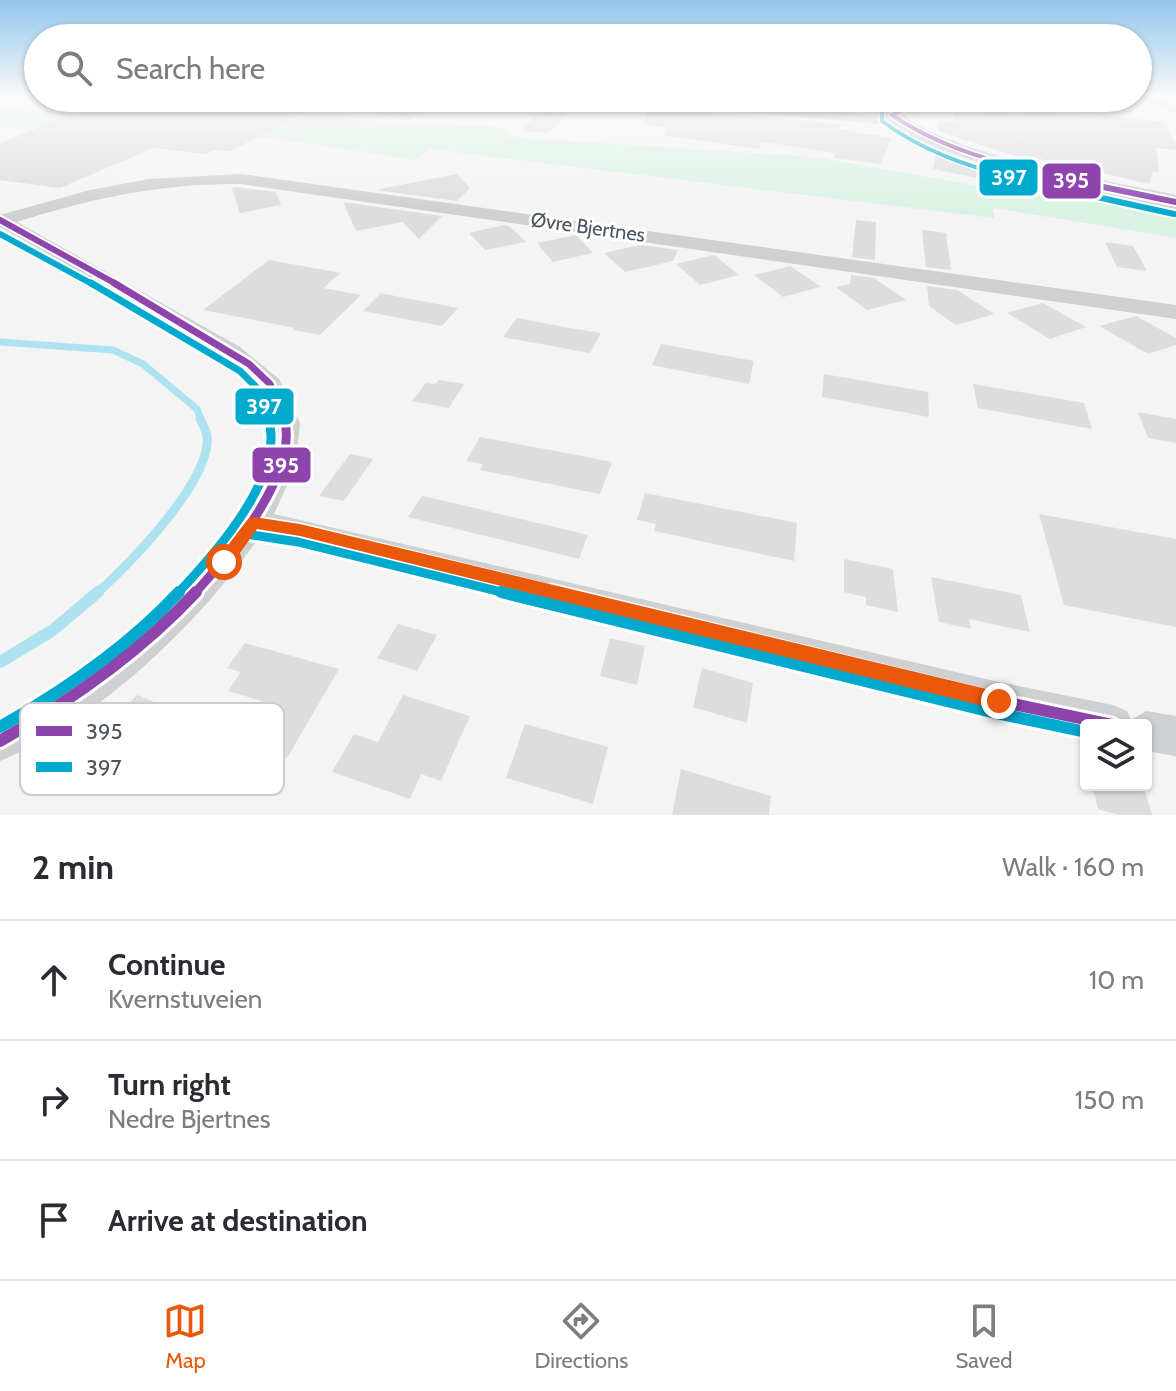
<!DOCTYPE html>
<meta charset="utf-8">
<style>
body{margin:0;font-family:Cabin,sans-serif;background:#f7f7f7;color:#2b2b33}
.controls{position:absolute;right:24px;bottom:24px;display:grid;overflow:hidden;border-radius:8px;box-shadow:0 2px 6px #0004}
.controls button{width:72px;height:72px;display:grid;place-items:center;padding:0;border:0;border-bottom:2px solid #e1e1e2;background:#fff;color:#2b2b33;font:40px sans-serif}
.stop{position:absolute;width:24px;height:24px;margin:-18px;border:6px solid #ea580c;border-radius:50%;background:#fff}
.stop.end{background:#ea580c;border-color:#fff;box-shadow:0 2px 8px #0008}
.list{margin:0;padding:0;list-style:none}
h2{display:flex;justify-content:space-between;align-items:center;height:104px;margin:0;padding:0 32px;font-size:34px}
h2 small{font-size:26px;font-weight:400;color:#7c7c81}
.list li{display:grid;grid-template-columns:52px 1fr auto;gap:24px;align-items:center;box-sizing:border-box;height:120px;padding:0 32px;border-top:2px solid #e1e1e2}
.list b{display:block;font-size:30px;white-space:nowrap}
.list p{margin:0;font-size:26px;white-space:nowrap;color:#7c7c81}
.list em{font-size:26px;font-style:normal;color:#7c7c81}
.icon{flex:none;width:44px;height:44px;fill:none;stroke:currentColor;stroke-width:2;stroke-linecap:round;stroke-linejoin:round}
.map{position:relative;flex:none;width:1176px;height:815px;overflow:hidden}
.search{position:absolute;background:#fff;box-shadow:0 2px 6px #0004;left:24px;right:24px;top:24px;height:88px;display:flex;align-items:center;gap:20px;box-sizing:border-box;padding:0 28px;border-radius:44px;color:#7c7c81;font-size:30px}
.sheet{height:464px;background:#fff}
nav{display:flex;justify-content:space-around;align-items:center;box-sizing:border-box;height:112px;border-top:2px solid #e1e1e2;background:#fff;font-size:22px;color:#7c7c81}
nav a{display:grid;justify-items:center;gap:4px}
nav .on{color:#ea580c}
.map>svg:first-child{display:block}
.green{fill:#d9f2e3}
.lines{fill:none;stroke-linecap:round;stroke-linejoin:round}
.stream-far2{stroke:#aee2f0;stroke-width:7}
.stream-far1{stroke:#aee2f0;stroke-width:9}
.stream{stroke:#aee2f0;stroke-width:12}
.building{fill:#ddddde}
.minor{fill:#ced0d2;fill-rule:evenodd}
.secondary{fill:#ced0d4;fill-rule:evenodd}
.bus-1-far4-casing{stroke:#fff;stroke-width:7}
.bus-1-far3-casing{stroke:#fff;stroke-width:10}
.bus-1-far2-casing{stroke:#fff;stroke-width:12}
.bus-1-far1-casing{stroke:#fff;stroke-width:15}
.bus-1-casing{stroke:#fff;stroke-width:18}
.bus-2-far4-casing{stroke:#fff;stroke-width:7}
.bus-2-far3-casing{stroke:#fff;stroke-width:10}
.bus-2-far2-casing{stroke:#fff;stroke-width:12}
.bus-2-far1-casing{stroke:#fff;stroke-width:15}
.bus-2-casing{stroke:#fff;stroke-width:18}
.bus-1-far4{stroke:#8e44ad;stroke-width:4}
.bus-1-far3{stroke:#8e44ad;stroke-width:6}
.bus-1-far2{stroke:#8e44ad;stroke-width:7}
.bus-1-far1{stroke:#8e44ad;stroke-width:9}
.bus-1{stroke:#8e44ad;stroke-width:12}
.bus-2-far4{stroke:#00a9ce;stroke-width:4}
.bus-2-far3{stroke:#00a9ce;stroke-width:6}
.bus-2-far2{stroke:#00a9ce;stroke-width:7}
.bus-2-far1{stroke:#00a9ce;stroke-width:9}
.bus-2{stroke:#00a9ce;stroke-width:12}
.route{fill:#ea580c}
.labels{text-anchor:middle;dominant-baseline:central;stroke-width:6;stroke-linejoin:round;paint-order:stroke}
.far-street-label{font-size:20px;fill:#4a5661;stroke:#fff}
.key{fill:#fff;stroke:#c9ccd0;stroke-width:2}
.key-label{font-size:22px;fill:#4a5661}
.line-badge{stroke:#fff;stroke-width:3}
.badge-label{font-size:22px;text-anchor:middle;font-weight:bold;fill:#fff}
</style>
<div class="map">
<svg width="1176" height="815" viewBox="0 0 1176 815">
<rect width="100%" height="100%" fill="#f4f4f4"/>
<path class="green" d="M272,102l-9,14 241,11 5,10 306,20 215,38 43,-3 103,25v21l-183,-30 1,10 -565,-69 -13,11 -199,-30 -15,6 -202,-10v-19l92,8z"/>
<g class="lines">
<path class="stream-far2" d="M0,342l113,8 30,14 54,45 4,11"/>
<path class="stream-far1" d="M96,594c32,-28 116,-114 111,-158 -1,-6 -5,-12 -7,-18"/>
<path class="stream" d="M0,662l53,-32 45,-38"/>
</g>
<g class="building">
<path d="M111,98h88l117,9 -85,44 -17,-1 -7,4 -54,-6 -93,40 -60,-8v-37z"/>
<path d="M706,98h160l-11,13z"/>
<path d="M364,106l62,1 -16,13 -7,1z"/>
<path d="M979,109l45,6 -3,-5 75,6 -2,-2 69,8 13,21v7l-20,-2 3,24 -6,-1 -4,13 -126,-29 -2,3 -83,-27 1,-10 14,1 1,-10 24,2z"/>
<path d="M541,110l24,5 -16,18 -28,-2z"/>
<path d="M646,111l60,1 137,12 -5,5 54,9 -12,26 -47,-6 2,-5 -51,-8 -22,-3 -3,7 -97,-14 5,-7 -22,-4z"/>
<path d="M936,150l37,14 37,11 -8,8 -69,-14z"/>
<path d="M457,174l13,14 -13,13 -82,-11z"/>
<path d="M235,187l41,5 5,13 -41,8 -8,-24z"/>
<path d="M343,202l99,14 -23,23 -16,-17 -47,9z"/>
<path d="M856,220l20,2 -1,38 -23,-3z"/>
<path d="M504,225l5,1 17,16 -41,8 -16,-17z"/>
<path d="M922,230l24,3 5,37 -25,-3z"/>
<path d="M576,235l17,18 -40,9 -16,-19z"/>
<path d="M1105,242l28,4 14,25 -30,-4z"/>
<path d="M640,245l38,5 -5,11 -48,11 -21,-19z"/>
<path d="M714,255l25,20 -39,10 -24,-21z"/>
<path d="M269,260l72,13 -18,15 38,7 -41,40 -27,-5 2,-2 -92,-18z"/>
<path d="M790,266l31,21 -38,10 -29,-22z"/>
<path d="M851,275l23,3 32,22 -39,10 -31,-23 14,-3z"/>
<path d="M927,286l30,4 37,24 -38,11 -27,-19z"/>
<path d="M381,293l19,4 58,11 -16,18 -79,-15z"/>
<path d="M1043,303l43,24 -36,12 -43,-26z"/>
<path d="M1136,316l40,22v7l-28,9 -49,-28z"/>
<path d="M517,318l47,9 37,6 -11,20 -87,-16z"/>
<path d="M661,344l93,17 -5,23 -97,-19z"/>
<path d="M824,374l104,18 1,25 -107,-20z"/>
<path d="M439,380l25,4 -15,24 -37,-7 14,-18 9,1z"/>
<path d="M973,384l111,19 8,26 -114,-21z"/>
<path d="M1138,412l38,7v24l-28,-5z"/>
<path d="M480,437l81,15 51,10 -12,32 -120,-24 3,-6 -17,-3z"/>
<path d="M350,454l23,5 -29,42 -25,-5z"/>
<path d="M645,493l152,30 -3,38 -140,-30 2,-7 -19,-4z"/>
<path d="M422,496l19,4 147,35 -9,24 -171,-42z"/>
<path d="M1039,514l137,25v88l-112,-22z"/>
<path d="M844,559l49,10 5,43 -32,-7v-8l-22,-5z"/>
<path d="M931,577l90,18 9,37 -61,-13 2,10 -32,-7z"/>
<path d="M398,624l39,11 -20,36 -40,-13z"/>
<path d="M610,638l35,8 -8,39 -37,-9z"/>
<path d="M245,643l94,26 -52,89 -49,-15 27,-41 -37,-11 13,-19 -14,-4z"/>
<path d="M702,668l51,15 -6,40 -54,-16z"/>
<path d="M137,695l43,17 -21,27 -45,-18z"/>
<path d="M403,695l67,21 -29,65 -20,-7 -11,25 -78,-27 22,-38 24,8z"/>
<path d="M525,724l83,23 -15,57 -87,-26z"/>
<path d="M681,769l90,27 -2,19h-97z"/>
<path d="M1092,785l52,3 8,27h-33l-21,-6z"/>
</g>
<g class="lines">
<g class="minor">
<path d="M1138,97h16l22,8v9z"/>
<path d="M276,98l430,3 188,16 7,4 -7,4 -188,-16 -424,-7z"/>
<path d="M241,174l935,131v14l-935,-135c-78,-1 -150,14 -224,38l223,125 39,32 21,44 -4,43 -22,48 725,168 114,23 14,6 4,9 15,-9 30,5v40l-30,-5v-26h-60v14l-87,-19 -699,-178 -40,-6c-60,87 -161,184 -260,225v-42c87,-47 326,-215 258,-333 -11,-19 -39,-31 -58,-43 -65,-41 -132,-78 -200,-116v-12l90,-25 59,-11z"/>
</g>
<path class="secondary" d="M920,98h133l-9,6 -105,3 -35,8c44,39 210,67 272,80v14c-60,-12 -260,-50 -294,-94l12,-10z"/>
<g class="bus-1-far4-casing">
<path id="bus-1-far4" d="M1044,98c-51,0 -105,-7 -152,17 53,36 115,50 176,65"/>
</g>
<g class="bus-1-far3-casing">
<g id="bus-1-far3">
<path d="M1060,178l116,24"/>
<path d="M0,220l118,65"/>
</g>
</g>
<g class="bus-1-far2-casing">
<path id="bus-1-far2" d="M114,283l135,81 21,20 15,36"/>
</g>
<g class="bus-1-far1-casing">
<g id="bus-1-far1">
<path d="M254,523l46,7 260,64"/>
<path d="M194,594c34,-37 106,-121 90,-176"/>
</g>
</g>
<g class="bus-1-casing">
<g id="bus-1">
<path d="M552,592l447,109 114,24"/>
<path d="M0,741c72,-41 139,-88 196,-149"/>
</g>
</g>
<g class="bus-2-far4-casing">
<path id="bus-2-far4" d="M895,98l-13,11v12c41,31 87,45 136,59"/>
</g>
<g class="bus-2-far3-casing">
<g id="bus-2-far3">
<path d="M1011,178l163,36"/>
<path d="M0,234l94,51"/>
</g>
</g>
<g class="bus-2-far2-casing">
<path id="bus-2-far2" d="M91,283l149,88 19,19 10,30"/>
</g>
<g class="bus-2-far1-casing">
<g id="bus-2-far1">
<path d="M252,535l46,7 211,52"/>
<path d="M177,594c36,-38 110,-119 91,-176"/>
</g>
</g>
<g class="bus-2-casing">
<g id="bus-2">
<path d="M501,592l495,121 90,19"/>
<path d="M0,727c65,-37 128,-80 179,-135"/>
</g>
</g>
<use href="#bus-1-far4" class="bus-1-far4"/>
<use href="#bus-1-far3" class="bus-1-far3"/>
<use href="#bus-1-far2" class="bus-1-far2"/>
<use href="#bus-1-far1" class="bus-1-far1"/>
<use href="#bus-1" class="bus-1"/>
<use href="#bus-2-far4" class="bus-2-far4"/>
<use href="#bus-2-far3" class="bus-2-far3"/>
<use href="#bus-2-far2" class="bus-2-far2"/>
<use href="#bus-2-far1" class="bus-2-far1"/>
<use href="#bus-2" class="bus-2"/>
</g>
<linearGradient id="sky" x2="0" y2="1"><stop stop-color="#91c6eb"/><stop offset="0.46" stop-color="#fafafa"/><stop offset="1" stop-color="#fafafa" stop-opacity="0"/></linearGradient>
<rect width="1176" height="211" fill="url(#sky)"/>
<path class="route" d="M254,517l46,7 699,168 7,2 2,7 -2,7 -7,2 -699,-174 -43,-7 -27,38h-12v-9l30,-39z"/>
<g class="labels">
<g class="far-street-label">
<text transform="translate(588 227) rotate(8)">Øvre Bjertnes</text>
</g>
</g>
<rect x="20" y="703" width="264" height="92" rx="12" class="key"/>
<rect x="36" y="726" width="36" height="10" fill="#8e44ad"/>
<rect x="36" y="762" width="36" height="10" fill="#00a9ce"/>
<g class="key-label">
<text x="86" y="739">395</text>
<text x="86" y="775">397</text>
</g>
<g class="line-badge">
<rect x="978" y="158" width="61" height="39" rx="8" fill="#00a9ce"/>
<rect x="1041" y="162" width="61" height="38" rx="8" fill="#8e44ad"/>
<rect x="234" y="387" width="61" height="39" rx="8" fill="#00a9ce"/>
<rect x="251" y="446" width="61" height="38" rx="8" fill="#8e44ad"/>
</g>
<g class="badge-label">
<text x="1009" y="185">397</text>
<text x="1071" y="188">395</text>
<text x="264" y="414">397</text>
<text x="281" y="473">395</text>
</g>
</svg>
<div class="controls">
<button><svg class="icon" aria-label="layers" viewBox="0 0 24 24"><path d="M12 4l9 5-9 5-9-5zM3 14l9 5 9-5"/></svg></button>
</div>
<div class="stop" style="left:224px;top:562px"></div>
<div class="stop end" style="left:999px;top:701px"></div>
<div class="search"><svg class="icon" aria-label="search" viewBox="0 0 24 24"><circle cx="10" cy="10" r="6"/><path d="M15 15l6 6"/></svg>Search here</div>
</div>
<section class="sheet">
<h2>2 min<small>Walk · 160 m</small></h2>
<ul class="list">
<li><svg class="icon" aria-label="ahead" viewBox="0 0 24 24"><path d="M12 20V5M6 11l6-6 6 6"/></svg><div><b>Continue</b><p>Kvernstuveien</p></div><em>10 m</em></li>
<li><svg class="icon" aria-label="right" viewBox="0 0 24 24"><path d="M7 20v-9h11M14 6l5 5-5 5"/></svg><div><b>Turn right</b><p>Nedre Bjertnes</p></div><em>150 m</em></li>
<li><svg class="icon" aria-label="arrive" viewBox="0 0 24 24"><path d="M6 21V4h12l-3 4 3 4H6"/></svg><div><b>Arrive at destination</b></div></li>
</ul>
</section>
<nav>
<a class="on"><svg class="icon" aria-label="map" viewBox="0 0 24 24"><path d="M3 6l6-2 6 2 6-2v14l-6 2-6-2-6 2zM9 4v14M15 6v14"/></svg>Map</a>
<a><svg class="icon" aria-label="directions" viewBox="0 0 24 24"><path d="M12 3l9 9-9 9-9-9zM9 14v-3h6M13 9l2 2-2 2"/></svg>Directions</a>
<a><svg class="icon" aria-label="saved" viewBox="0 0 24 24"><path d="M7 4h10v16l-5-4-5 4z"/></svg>Saved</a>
</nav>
